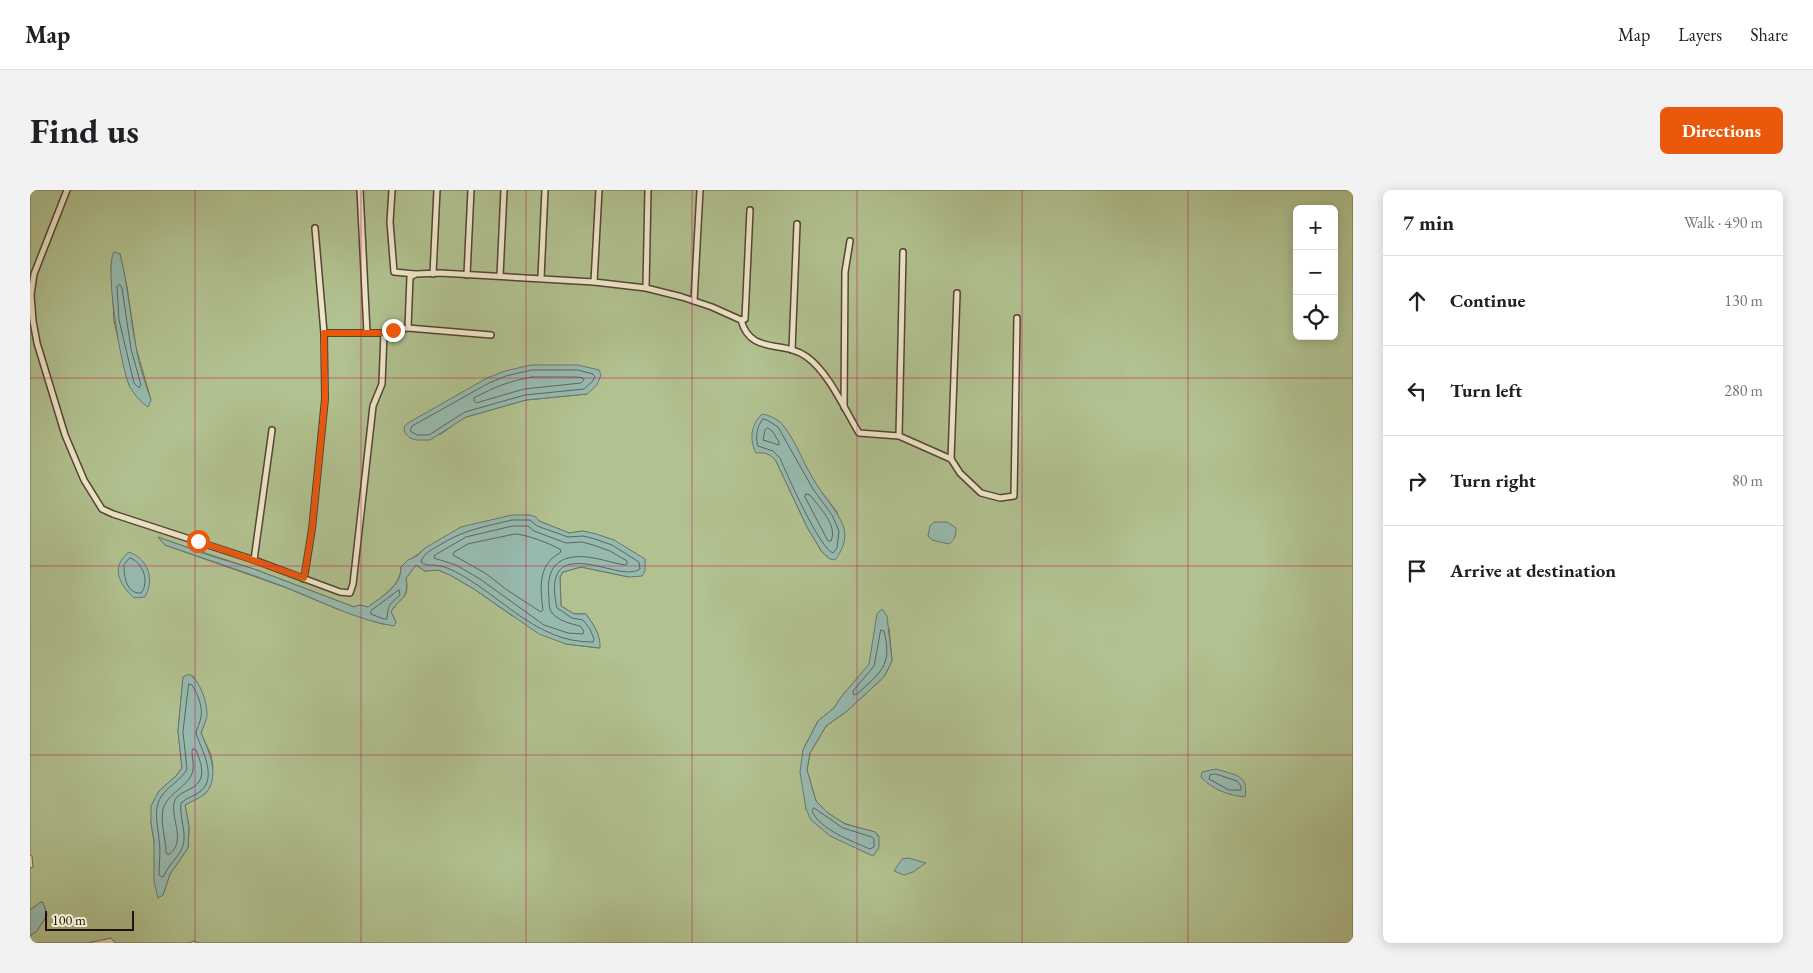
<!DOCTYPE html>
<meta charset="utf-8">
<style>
body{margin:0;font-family:"EB Garamond",serif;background:#f2f2f2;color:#202124}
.controls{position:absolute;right:15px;top:15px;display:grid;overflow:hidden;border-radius:8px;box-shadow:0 2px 12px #0003}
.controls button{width:45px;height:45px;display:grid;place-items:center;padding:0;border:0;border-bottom:1px solid #e0e0e0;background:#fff;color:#202124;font:25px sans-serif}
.scale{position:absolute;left:15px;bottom:12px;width:89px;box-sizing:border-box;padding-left:5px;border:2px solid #23120a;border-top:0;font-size:14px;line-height:18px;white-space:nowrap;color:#23120a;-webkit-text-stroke:4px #efe8cc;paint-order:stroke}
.stop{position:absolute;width:15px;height:15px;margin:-11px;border:4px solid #ea580c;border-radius:50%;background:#fff}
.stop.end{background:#ea580c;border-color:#fff;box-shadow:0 1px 5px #0008}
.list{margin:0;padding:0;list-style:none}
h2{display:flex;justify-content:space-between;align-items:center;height:65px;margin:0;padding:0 20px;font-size:21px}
h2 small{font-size:16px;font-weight:400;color:#757577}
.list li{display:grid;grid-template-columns:32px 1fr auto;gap:15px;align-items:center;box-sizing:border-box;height:90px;padding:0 20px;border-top:1px solid #e0e0e0}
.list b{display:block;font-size:19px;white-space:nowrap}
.list em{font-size:16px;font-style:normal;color:#757577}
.icon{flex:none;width:28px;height:28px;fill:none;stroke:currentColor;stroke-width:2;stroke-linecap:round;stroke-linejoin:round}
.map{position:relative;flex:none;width:1323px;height:753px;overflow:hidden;border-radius:8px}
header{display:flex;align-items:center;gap:30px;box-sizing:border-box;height:70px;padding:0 25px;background:#fff;border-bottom:1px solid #e0e0e0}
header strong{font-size:24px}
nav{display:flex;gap:28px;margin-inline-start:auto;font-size:18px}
.intro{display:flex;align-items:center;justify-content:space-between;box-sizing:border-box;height:120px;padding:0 30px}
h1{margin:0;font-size:35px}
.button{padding:12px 22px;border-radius:8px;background:#ea580c;color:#fff;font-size:18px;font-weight:700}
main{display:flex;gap:30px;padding:0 30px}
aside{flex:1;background:#fff;border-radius:8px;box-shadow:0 2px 12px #0003}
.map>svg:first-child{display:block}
.green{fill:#b1c18f;stroke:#6a6a4c;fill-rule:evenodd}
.water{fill:#97bab0;stroke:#69776e}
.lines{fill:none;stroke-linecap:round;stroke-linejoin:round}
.shore{stroke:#5d665d;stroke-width:1}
.minor-casing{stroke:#544434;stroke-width:8}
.minor{stroke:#efe8cc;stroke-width:5}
.route{stroke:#ea580c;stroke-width:6}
.grid{fill:none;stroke:#c2185b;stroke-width:1;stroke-opacity:0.55}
</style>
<header>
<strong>Map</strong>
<nav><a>Map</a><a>Layers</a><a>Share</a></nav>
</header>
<div class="intro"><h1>Find us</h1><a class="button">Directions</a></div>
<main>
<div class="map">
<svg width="1323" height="753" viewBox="0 0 1323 753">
<rect width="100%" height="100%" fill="#e7dbb0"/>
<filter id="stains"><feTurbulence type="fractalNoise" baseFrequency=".004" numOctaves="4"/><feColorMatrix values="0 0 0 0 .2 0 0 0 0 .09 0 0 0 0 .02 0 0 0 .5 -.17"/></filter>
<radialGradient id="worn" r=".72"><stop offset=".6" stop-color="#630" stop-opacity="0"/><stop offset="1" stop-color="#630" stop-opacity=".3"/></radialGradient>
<path class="green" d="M0,0h1323v753h-1154l-5,-2 -5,2h-74l-4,-5 -23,5h-58v-7l7,-5 10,-16 -3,-10 -3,-3 -11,8v-42l3,-1 -1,-11 -2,-1zM1267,19h37v127h-37zM90,64l7,33 9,61 15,52 -22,-15 -15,-64 -3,-56zM548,175l9,29 -61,6 -60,17 -10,6 -15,11 -31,4zM751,234l36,62 20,26 7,28 -14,19 -8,-7 -15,-25 -31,-66 -5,-6 -8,-3zM505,327l4,4 30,12 14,-2 31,9 15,37 -48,-10 -18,5 -3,5 1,29 13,8h12c7,10 15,21 13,34l-33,-4 -55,-29 -37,-26 -24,-14 -12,-5 -13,1 -9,-6 -10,13c4,22 -6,18 -15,34l5,10 -14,2 -45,-15 -50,-21 -122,-43 -6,-7 95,31 100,38 6,-2 8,2c13,-10 33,-21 33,-40 8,-8 17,-11 24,-19zM859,438l3,33 -8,16 -38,35 -20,14 -16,27 -3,17 9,31 12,12 17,11 30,8 4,4 -73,-27 -3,-59 15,-29 16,-13 8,-12 28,-32 3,-22zM163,486c11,18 17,36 8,57l10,22 2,12 -8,27 -20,11 4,22 -1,21 -18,26 -7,21 -12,-72 8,-32 17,-15 6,-8 -4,-37 5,-53z"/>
<g class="water">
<path d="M84,62l6,2c8,31 10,62 16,93 3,18 9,36 15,53l-3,7c-8,-5 -13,-12 -18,-20 -9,-17 -26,-121 -16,-135z"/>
<path d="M501,175h47l21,5 2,5 -4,10 -10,9 -61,6 -60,17 -36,23h-14l-6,-2 -5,-5 -1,-6 4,-4 79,-45 18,-7z"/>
<path d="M732,224c7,1 15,5 20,10 15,18 22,42 35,61 9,15 21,26 27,43 3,12 -2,23 -9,32l-5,-1 -8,-7 -15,-25 -31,-66c-6,-7 -11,-9 -20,-8 -7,-14 -5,-28 6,-39z"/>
<path d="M482,325h18l6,2 3,4 30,12 14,-2 13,3 18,6 31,19v12l-3,5 -13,1 -48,-10 -18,5 -3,5 1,29 13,8h12c7,10 15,21 14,34l-34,-4 -27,-10 -65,-45 -24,-14 -12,-5 -13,1 -9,-6 -10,13c3,23 -6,18 -15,34l5,10 -2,4c-38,-6 -73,-25 -109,-39 -39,-15 -80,-28 -120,-42l-7,-8 53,19 43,13 100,38 6,-2 8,2c13,-10 34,-21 33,-40l7,-7 9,-4 8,-8 36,-21z"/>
<path d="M904,332h13l9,6c0,8 -1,11 -7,16l-17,-4 -4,-4 2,-10z"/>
<path d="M99,362c19,7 26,27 16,45l-11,1c-15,-14 -24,-31 -5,-46z"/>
<path d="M852,419l5,7 5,45 -8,16 -38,35 -20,14 -16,27 -3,17 9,31 12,12 17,11 30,8 4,5v11l-6,8 -43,-20 -19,-16 -5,-11 -6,-37 3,-22 15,-29 16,-13 8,-12 27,-32 8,-50z"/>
<path d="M159,484c11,7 18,27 18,40 0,6 -4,13 -6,19 7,17 20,42 5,60 -5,5 -14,8 -21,12l4,22 -1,21 -18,26 -7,21 -5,3 -4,-17v-40l-3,-18v-17l8,-15 17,-15 6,-8 -4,-37 5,-54z"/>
<path d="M1186,579c18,6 33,5 29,28 -17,-2 -32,-7 -44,-20l1,-5z"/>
<path d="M878,668l18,5 -13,9 -9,3 -10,-4 8,-12z"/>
<path d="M11,712h2l4,13 -10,16 -7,5v-26z"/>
</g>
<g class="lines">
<g class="shore">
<path d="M90,95l2,3 9,61 10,36 -2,3 -5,-5 -15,-63 -2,-33z"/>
<path d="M502,180h46l15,4 2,3 -3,5 -8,7 -59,6 -60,17 -36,23h-12l-7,-4 2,-5 77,-43 17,-7z"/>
<path d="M502,187h45l6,1 1,2 -3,3 -57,6 -48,14 -2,-2v-3c20,-11 36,-17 58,-21z"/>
<path d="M733,229l4,1 11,7 35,62 19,26 7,16 -2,17 -4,5c-13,-4 -46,-78 -53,-95l-7,-7 -15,-5c-3,-8 -1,-21 5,-27z"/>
<path d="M738,238l5,4 6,10v3l-16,-5 2,-10z"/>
<path d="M776,304l4,1c9,12 28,30 21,46h-3l-23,-44z"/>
<path d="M482,330h18l7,6 31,11 15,-1 12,3 17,6 27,17 1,7c-15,11 -52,-13 -75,-3 -14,7 -11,29 -8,42l15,10 11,2 7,9 4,10 -1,3c-57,1 -93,-48 -139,-71 -5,-2 -10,-5 -15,-5 -8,-2 -11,1 -18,-4 2,-8 10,-12 17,-16 25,-16 45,-19 74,-26z"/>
<path d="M483,336h15l6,5 32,12 16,-1 11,3 17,6 17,10v3l-2,1c-19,-3 -38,-12 -57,-7 -19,5 -21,23 -19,40 0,5 0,11 3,15 7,8 19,11 28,13l4,5 -1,3 -15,-1 -24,-8 -64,-46 -24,-14 -22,-7 1,-3 31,-18z"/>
<path d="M485,344c10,0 37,10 46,16l-1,3c-22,11 -20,35 -17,57l-2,2 -34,-22 -22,-17 -32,-18 1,-3 14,-8z"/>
<path d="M100,368c13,4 20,24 11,35 -15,1 -17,-17 -17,-28z"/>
<path d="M369,400l1,5c-11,10 -12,9 -13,24h-3l-13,-5v-3z"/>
<path d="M851,440l3,1c9,35 -4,42 -27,63l-3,1 -1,-4 21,-25z"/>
<path d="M159,494l3,1c5,8 11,21 9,32 -1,6 -4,11 -5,16 5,16 21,42 6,57 -6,6 -15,7 -21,13 -2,14 6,29 2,43 -4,11 -15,19 -19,30l-2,1 -3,-2c0,-12 2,-24 0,-35 -1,-16 -7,-32 4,-46 7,-9 18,-14 24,-25l-4,-37z"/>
<path d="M163,559l3,1c20,46 -18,34 -22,53 -3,17 13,40 -6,52l-2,-3c0,-13 -7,-33 -2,-46 6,-14 25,-20 29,-35 1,-6 -1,-14 -1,-19z"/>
<path d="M1186,584l21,7 4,5v4h-12l-20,-11 1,-4z"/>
<path d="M784,618l29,20 29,9 2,2v8l-4,2c-18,-8 -50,-19 -58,-38z"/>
</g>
<g class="minor-casing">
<g id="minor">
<path d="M37,0l-33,84 -3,21 2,26 4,22 28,92 19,45 18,29 11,5 141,46 86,32 10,1 3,-9 20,-178 9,-22 2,-51 9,-3 15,-2 2,-51 6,-3 24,-1 154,9 52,6 36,9 30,10 29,13 4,-1 5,-109"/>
<path d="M330,0l7,143"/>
<path d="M362,0l-2,32 4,50 21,2"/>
<path d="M403,84l4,-84"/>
<path d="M437,85l4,-85"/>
<path d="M470,86l4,-86"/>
<path d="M511,88l4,-88"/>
<path d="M564,92l5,-92"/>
<path d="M616,98l2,-98"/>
<path d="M664,111l6,-111"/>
<path d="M711,130c10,36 42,19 66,37 22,16 38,53 52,76l40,3 52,23 9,14 21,20 19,5 14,-2 3,-178"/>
<path d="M378,138l83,7"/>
<path d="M294,143h60"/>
<path d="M762,160l5,-126"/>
<path d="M814,217l1,-135 5,-31"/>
<path d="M869,246l4,-184"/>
<path d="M921,269l6,-166"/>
<path d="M224,370l18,-130"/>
<path d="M274,389l8,-50 13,-130 -1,-66 -9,-105"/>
</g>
</g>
<use href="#minor" class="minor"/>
</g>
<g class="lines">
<path class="route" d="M168,351l106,37 8,-49 13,-129 -1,-67h60l9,-3"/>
</g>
<path class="grid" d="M165,0v753M331,0v753M496,0v753M662,0v753M827,0v753M992,0v753M1158,0v753M0,188h1323M0,376h1323M0,565h1323"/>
<rect width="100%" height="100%" filter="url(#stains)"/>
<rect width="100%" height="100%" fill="url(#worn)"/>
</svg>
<div class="controls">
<button>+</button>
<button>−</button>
<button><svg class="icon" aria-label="locate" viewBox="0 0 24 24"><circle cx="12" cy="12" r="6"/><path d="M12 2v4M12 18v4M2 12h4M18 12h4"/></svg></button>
</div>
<div class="scale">100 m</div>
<div class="stop" style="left:168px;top:351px"></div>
<div class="stop end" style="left:363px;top:140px"></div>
</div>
<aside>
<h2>7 min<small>Walk · 490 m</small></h2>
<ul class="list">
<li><svg class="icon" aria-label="ahead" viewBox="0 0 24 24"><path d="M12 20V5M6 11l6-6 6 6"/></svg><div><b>Continue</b></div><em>130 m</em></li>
<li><svg class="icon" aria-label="left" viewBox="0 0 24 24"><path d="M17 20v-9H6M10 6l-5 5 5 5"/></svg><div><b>Turn left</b></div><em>280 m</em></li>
<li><svg class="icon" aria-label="right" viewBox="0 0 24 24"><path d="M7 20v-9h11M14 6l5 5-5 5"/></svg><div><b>Turn right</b></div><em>80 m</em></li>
<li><svg class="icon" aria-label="arrive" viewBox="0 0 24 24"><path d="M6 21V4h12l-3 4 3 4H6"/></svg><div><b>Arrive at destination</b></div></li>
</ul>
</aside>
</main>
